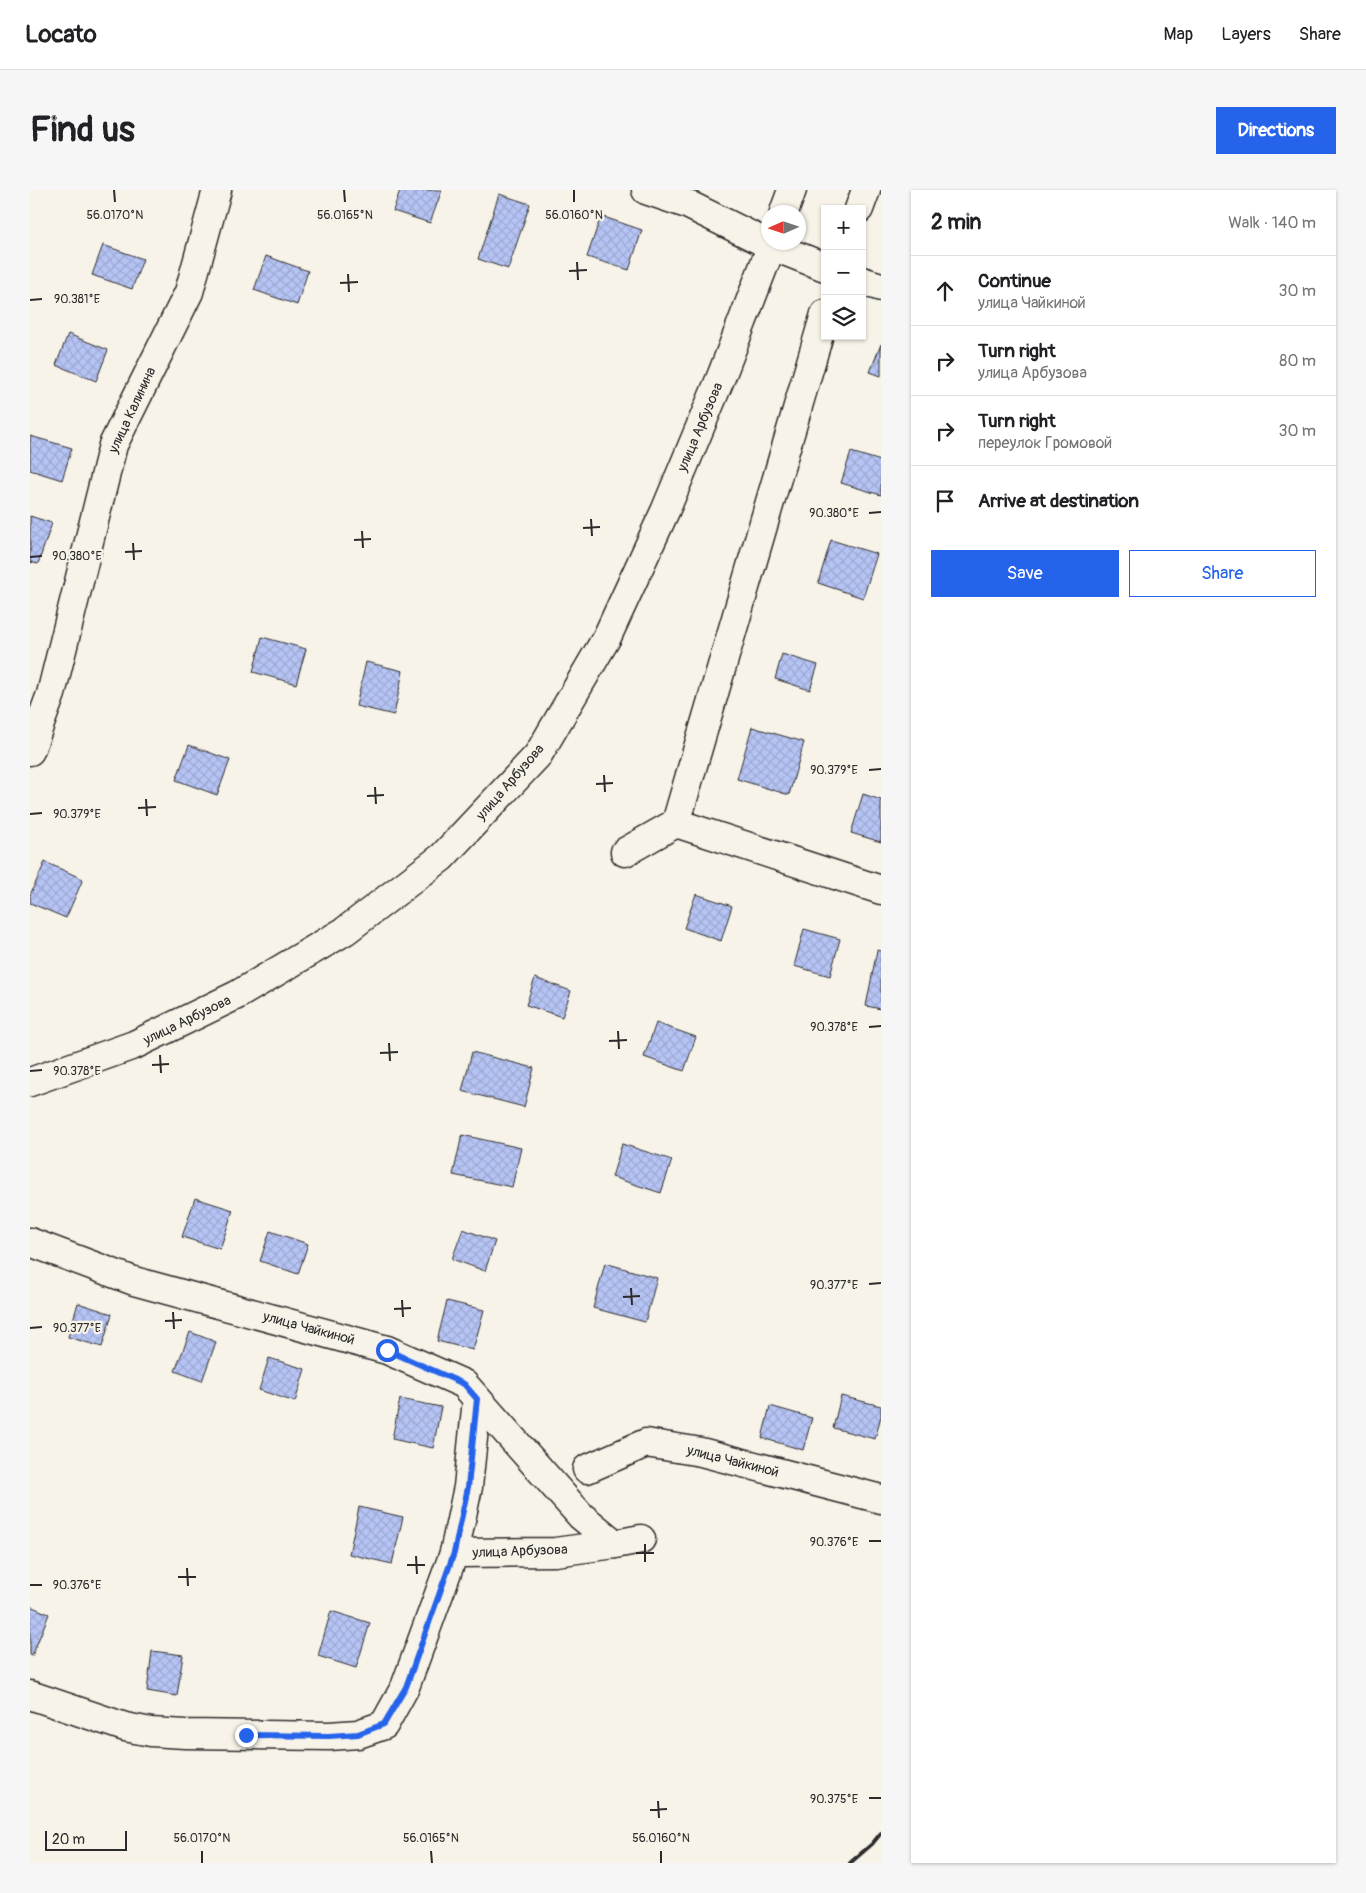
<!DOCTYPE html>
<meta charset="utf-8">
<style>
body{margin:0;font-family:Pangolin,sans-serif;background:#f6f6f6;color:#202124}
.controls{position:absolute;right:15px;top:15px;display:grid;overflow:hidden;border-radius:0px;box-shadow:0 1px 4px #0004}
.controls button{width:45px;height:45px;display:grid;place-items:center;padding:0;border:0;border-bottom:1px solid #e0e0e0;background:#fff;color:#202124;font:25px sans-serif}
.compass{position:absolute;left:731px;top:15px;width:45px;height:45px;border-radius:50%;background:#fff;box-shadow:0 1px 4px #0004;rotate:267deg}
.scale{position:absolute;left:15px;bottom:12px;width:82px;box-sizing:border-box;padding-left:5px;border:2px solid #2b2b2b;border-top:0;font-size:14px;line-height:18px;white-space:nowrap;color:#2b2b2b;-webkit-text-stroke:4px #f7f3e8;paint-order:stroke}
.stop{position:absolute;width:15px;height:15px;margin:-11px;border:4px solid #2563eb;border-radius:50%;background:#fff}
.stop.end{background:#2563eb;border-color:#fff;box-shadow:0 1px 5px #0008}
.list{margin:0;padding:0;list-style:none}
h2{display:flex;justify-content:space-between;align-items:center;height:65px;margin:0;padding:0 20px;font-size:21px}
h2 small{font-size:16px;font-weight:400;color:#757577}
.list li{display:grid;grid-template-columns:32px 1fr auto;gap:15px;align-items:center;box-sizing:border-box;height:70px;padding:0 20px;border-top:1px solid #e0e0e0}
.list b{display:block;font-size:19px;white-space:nowrap}
.list p{margin:0;font-size:16px;white-space:nowrap;color:#757577}
.list em{font-size:16px;font-style:normal;color:#757577}
.actions{display:flex;gap:10px;padding:15px 20px}
.actions a{flex:1;padding:11px 0;border:1px solid #2563eb;border-radius:0px;text-align:center;font-size:18px;color:#2563eb}
.actions .main{background:#2563eb;color:#fff}
.icon{flex:none;width:28px;height:28px;fill:none;stroke:currentColor;stroke-width:2;stroke-linecap:round;stroke-linejoin:round}
.map{position:relative;flex:none;width:851px;height:1673px;overflow:hidden;border-radius:0px}
header{display:flex;align-items:center;gap:30px;box-sizing:border-box;height:70px;padding:0 25px;background:#fff;border-bottom:1px solid #e0e0e0}
header strong{font-size:24px}
nav{display:flex;gap:28px;margin-inline-start:auto;font-size:18px}
.intro{display:flex;align-items:center;justify-content:space-between;box-sizing:border-box;height:120px;padding:0 30px}
h1{margin:0;font-size:35px}
.button{padding:12px 22px;border-radius:0px;background:#2563eb;color:#fff;font-size:18px;font-weight:700}
main{display:flex;gap:30px;padding:0 30px}
aside{flex:1;background:#fff;border-radius:0px;box-shadow:0 1px 4px #0004}
.map>svg:first-child{display:block}
.building{fill:url(#building-cross-hatch);stroke:#2b2b2b}
.lines{fill:none;stroke-linecap:round;stroke-linejoin:round}
.minor-casing{stroke:#2b2b2b;stroke-width:31}
.minor{stroke:#f7f3e8;stroke-width:28}
.rail{stroke:#2b2b2b;stroke-width:4}
.route{stroke:#2563eb;stroke-width:6}
.ticks{fill:none;stroke:#2b2b2b;stroke-width:2}
.labels{text-anchor:middle;dominant-baseline:central;stroke-width:4.5;stroke-linejoin:round;paint-order:stroke}
.street-label{font-size:14px;fill:#2b2b2b;stroke:#f7f3e8}
.ticks-label{font-size:12px;text-anchor:middle;fill:#2b2b2b;stroke:#f7f3e8;stroke-width:4.5;stroke-linejoin:round;paint-order:stroke}
</style>
<header>
<strong>Locato</strong>
<nav><a>Map</a><a>Layers</a><a>Share</a></nav>
</header>
<div class="intro"><h1>Find us</h1><a class="button">Directions</a></div>
<main>
<div class="map">
<svg width="851" height="1673" viewBox="0 0 851 1673">
<defs>
<pattern id="building-cross-hatch" width="8" height="8" patternUnits="userSpaceOnUse" patternTransform="scale(1.25)"><rect width="8" height="8" fill="#b6c4f5"/><path d="M0 0l8 8M0 8l8-8" fill="none" stroke="#9da9d2"/></pattern>
</defs>
<rect width="100%" height="100%" fill="#f7f3e8"/>
<filter id="ink" filterUnits="userSpaceOnUse"><feTurbulence type="fractalNoise" baseFrequency=".02" numOctaves="2"/><feDisplacementMap in="SourceGraphic" scale="10" xChannelSelector="R" yChannelSelector="G"/><feConvolveMatrix kernelMatrix="1 2 1 2 8 2 1 2 1" color-interpolation-filters="sRGB"/></filter>
<g filter="url(#ink)">
<g class="building">
<path d="M370,0h42l-12,33 -37,-12z"/>
<path d="M469,4l31,10 -22,65 -30,-10z"/>
<path d="M571,26l41,14 -13,40 -42,-13z"/>
<path d="M73,55l40,14 -11,30 -40,-14z"/>
<path d="M236,66l42,15 -11,34 -43,-15z"/>
<path d="M38,144l40,16 -12,31 -40,-16z"/>
<path d="M851,154v32l-11,-4z"/>
<path d="M0,246l42,12 -10,32 -32,-10z"/>
<path d="M821,262l30,9v34l-40,-12z"/>
<path d="M0,326l22,7 -14,41 -8,-2z"/>
<path d="M801,350l46,14 -14,44 -45,-15z"/>
<path d="M232,447l44,12 -10,35 -43,-12z"/>
<path d="M752,464l36,11 -8,25 -35,-11z"/>
<path d="M336,472l37,9 -9,44 -38,-9z"/>
<path d="M722,537l52,15 -15,53 -52,-16z"/>
<path d="M159,555l41,15 -13,35 -41,-15z"/>
<path d="M833,604l18,6v42l-30,-9z"/>
<path d="M15,672l38,17 -17,39 -36,-15v-8z"/>
<path d="M666,704l36,12 -11,35 -37,-13z"/>
<path d="M774,739l36,10 -10,37 -36,-10z"/>
<path d="M847,760l4,1v58l-15,-3z"/>
<path d="M505,788l36,13 -9,26 -36,-12z"/>
<path d="M626,833l40,14 -12,34 -40,-14z"/>
<path d="M442,862l62,16 -10,39 -62,-16z"/>
<path d="M432,945l59,13 -9,39 -59,-12z"/>
<path d="M592,954l50,16 -11,33 -49,-16z"/>
<path d="M165,1008l38,12 -13,39 -38,-12z"/>
<path d="M433,1039l32,12 -10,30 -33,-12z"/>
<path d="M240,1041l38,13 -10,30 -38,-13z"/>
<path d="M575,1073l52,15 -12,44 -52,-14z"/>
<path d="M417,1111l37,9 -11,40 -36,-9z"/>
<path d="M48,1113l34,11 -10,33 -34,-10z"/>
<path d="M160,1142l26,10 -14,39 -27,-10z"/>
<path d="M239,1168l36,11 -10,33 -36,-12z"/>
<path d="M811,1206l40,10v10l-6,23 -42,-11z"/>
<path d="M370,1209l41,8 -8,41 -41,-9z"/>
<path d="M740,1216l42,12 -9,32 -41,-12z"/>
<path d="M329,1317l44,10 -11,47 -43,-10z"/>
<path d="M0,1416l19,8 -17,42 -2,-1z"/>
<path d="M301,1421l39,12 -14,45 -38,-12z"/>
<path d="M122,1461l31,4 -6,41 -30,-5z"/>
</g>
<g class="lines">
<g class="minor-casing">
<g id="minor">
<path d="M616,0l41,14 85,42 53,21"/>
<path d="M829,19l7,-19"/>
<path d="M754,22l8,-22"/>
<path d="M832,91l19,6"/>
<path d="M0,561l21,-57 62,-249 76,-153 28,-102"/>
<path d="M646,633l149,-509"/>
<path d="M595,662l51,-29 205,67"/>
<path d="M0,892l104,-37 103,-50 108,-64 97,-74 96,-102 69,-118 59,-128 55,-132 52,-135"/>
<path d="M0,1052l104,39 253,69 77,34 117,132 34,28 26,-5"/>
<path d="M557,1279l59,-26 55,9 180,47"/>
<path d="M424,1363l101,-1 60,-8"/>
<path d="M0,1505l95,32 26,5 34,2 144,2 29,-2 26,-9 21,-38 49,-134 14,-66 9,-88"/>
</g>
</g>
<use href="#minor" class="minor"/>
<path class="rail" d="M820,1673l22,-19 9,-11"/>
</g>
</g>
<g class="lines" filter="url(#ink)">
<path class="route" d="M216,1545l83,1 29,-2 26,-10 22,-37 48,-134 14,-66 9,-88 -13,-15 -77,-34"/>
</g>
<path class="ticks" d="M84,0l1,12M314,0l1,12M544,0v12M547,72l1,18M539,81l18,-1M318,84l1,18M310,93l18,-1M0,110l12,-1M839,323l12,-1M561,329l1,17M553,338l17,-1M332,341l1,17M324,350l17,-1M103,353l1,17M95,362l17,-1M0,367l12,-1M839,580l12,-1M574,585l1,17M566,594l17,-1M345,597l1,17M337,606l17,-1M116,609l1,17M108,618l18,-1M0,624l12,-1M839,837l12,-1M588,841l1,18M579,851l18,-1M359,853l1,18M350,863l18,-1M130,865l1,18M122,875l17,-1M0,881l12,-1M839,1094l12,-1M601,1098l1,17M593,1107l17,-1M372,1110l1,17M364,1119l17,-1M143,1122l1,17M135,1131l17,-1M0,1138l12,-1M839,1351h12M615,1354v18M606,1363h18M386,1366l1,18M377,1375h18M157,1378l1,18M148,1387h18M0,1395h12M839,1608h12M628,1611l1,17M620,1620l17,-1M172,1661v12M401,1661l1,12M631,1661v12"/>
<g class="labels">
<g class="street-label">
<text transform="translate(102 220) rotate(-65)">улица Калинина</text>
<text transform="translate(670 237) rotate(-67)">улица Арбузова</text>
<text transform="translate(480 592) rotate(-49)">улица Арбузова</text>
<text transform="translate(157 830) rotate(-26)">улица Арбузова</text>
<text transform="translate(279 1138) rotate(15)">улица Чайкиной</text>
<text transform="translate(703 1271) rotate(14)">улица Чайкиной</text>
<text transform="translate(490 1361) rotate(-2)">улица Арбузова</text>
</g>
</g>
<g class="ticks-label">
<text x="85" y="29">56.0170°N</text>
<text x="315" y="29">56.0165°N</text>
<text x="544" y="29">56.0160°N</text>
<text x="47" y="113">90.381°E</text>
<text x="804" y="327">90.380°E</text>
<text x="47" y="370">90.380°E</text>
<text x="804" y="584">90.379°E</text>
<text x="47" y="628">90.379°E</text>
<text x="804" y="841">90.378°E</text>
<text x="47" y="885">90.378°E</text>
<text x="804" y="1099">90.377°E</text>
<text x="47" y="1142">90.377°E</text>
<text x="804" y="1356">90.376°E</text>
<text x="47" y="1399">90.376°E</text>
<text x="804" y="1613">90.375°E</text>
<text x="172" y="1652">56.0170°N</text>
<text x="401" y="1652">56.0165°N</text>
<text x="631" y="1652">56.0160°N</text>
</g>
</svg>
<div class="controls">
<button>+</button>
<button>−</button>
<button><svg class="icon" aria-label="layers" viewBox="0 0 24 24"><path d="M12 4l9 5-9 5-9-5zM3 14l9 5 9-5"/></svg></button>
</div>
<svg class="compass" viewBox="-18 -18 36 36"><path d="M0-13l5 13h-10z" fill="#e53935"/><path d="M0 13l5-13h-10z" fill="#757577"/></svg>
<div class="scale">20 m</div>
<div class="stop" style="left:357px;top:1160px"></div>
<div class="stop end" style="left:216px;top:1545px"></div>
</div>
<aside>
<h2>2 min<small>Walk · 140 m</small></h2>
<ul class="list">
<li><svg class="icon" aria-label="ahead" viewBox="0 0 24 24"><path d="M12 20V5M6 11l6-6 6 6"/></svg><div><b>Continue</b><p>улица Чайкиной</p></div><em>30 m</em></li>
<li><svg class="icon" aria-label="right" viewBox="0 0 24 24"><path d="M7 20v-9h11M14 6l5 5-5 5"/></svg><div><b>Turn right</b><p>улица Арбузова</p></div><em>80 m</em></li>
<li><svg class="icon" aria-label="right" viewBox="0 0 24 24"><path d="M7 20v-9h11M14 6l5 5-5 5"/></svg><div><b>Turn right</b><p>переулок Громовой</p></div><em>30 m</em></li>
<li><svg class="icon" aria-label="arrive" viewBox="0 0 24 24"><path d="M6 21V4h12l-3 4 3 4H6"/></svg><div><b>Arrive at destination</b></div></li>
</ul>
<div class="actions"><a class="main">Save</a><a>Share</a></div>
</aside>
</main>
